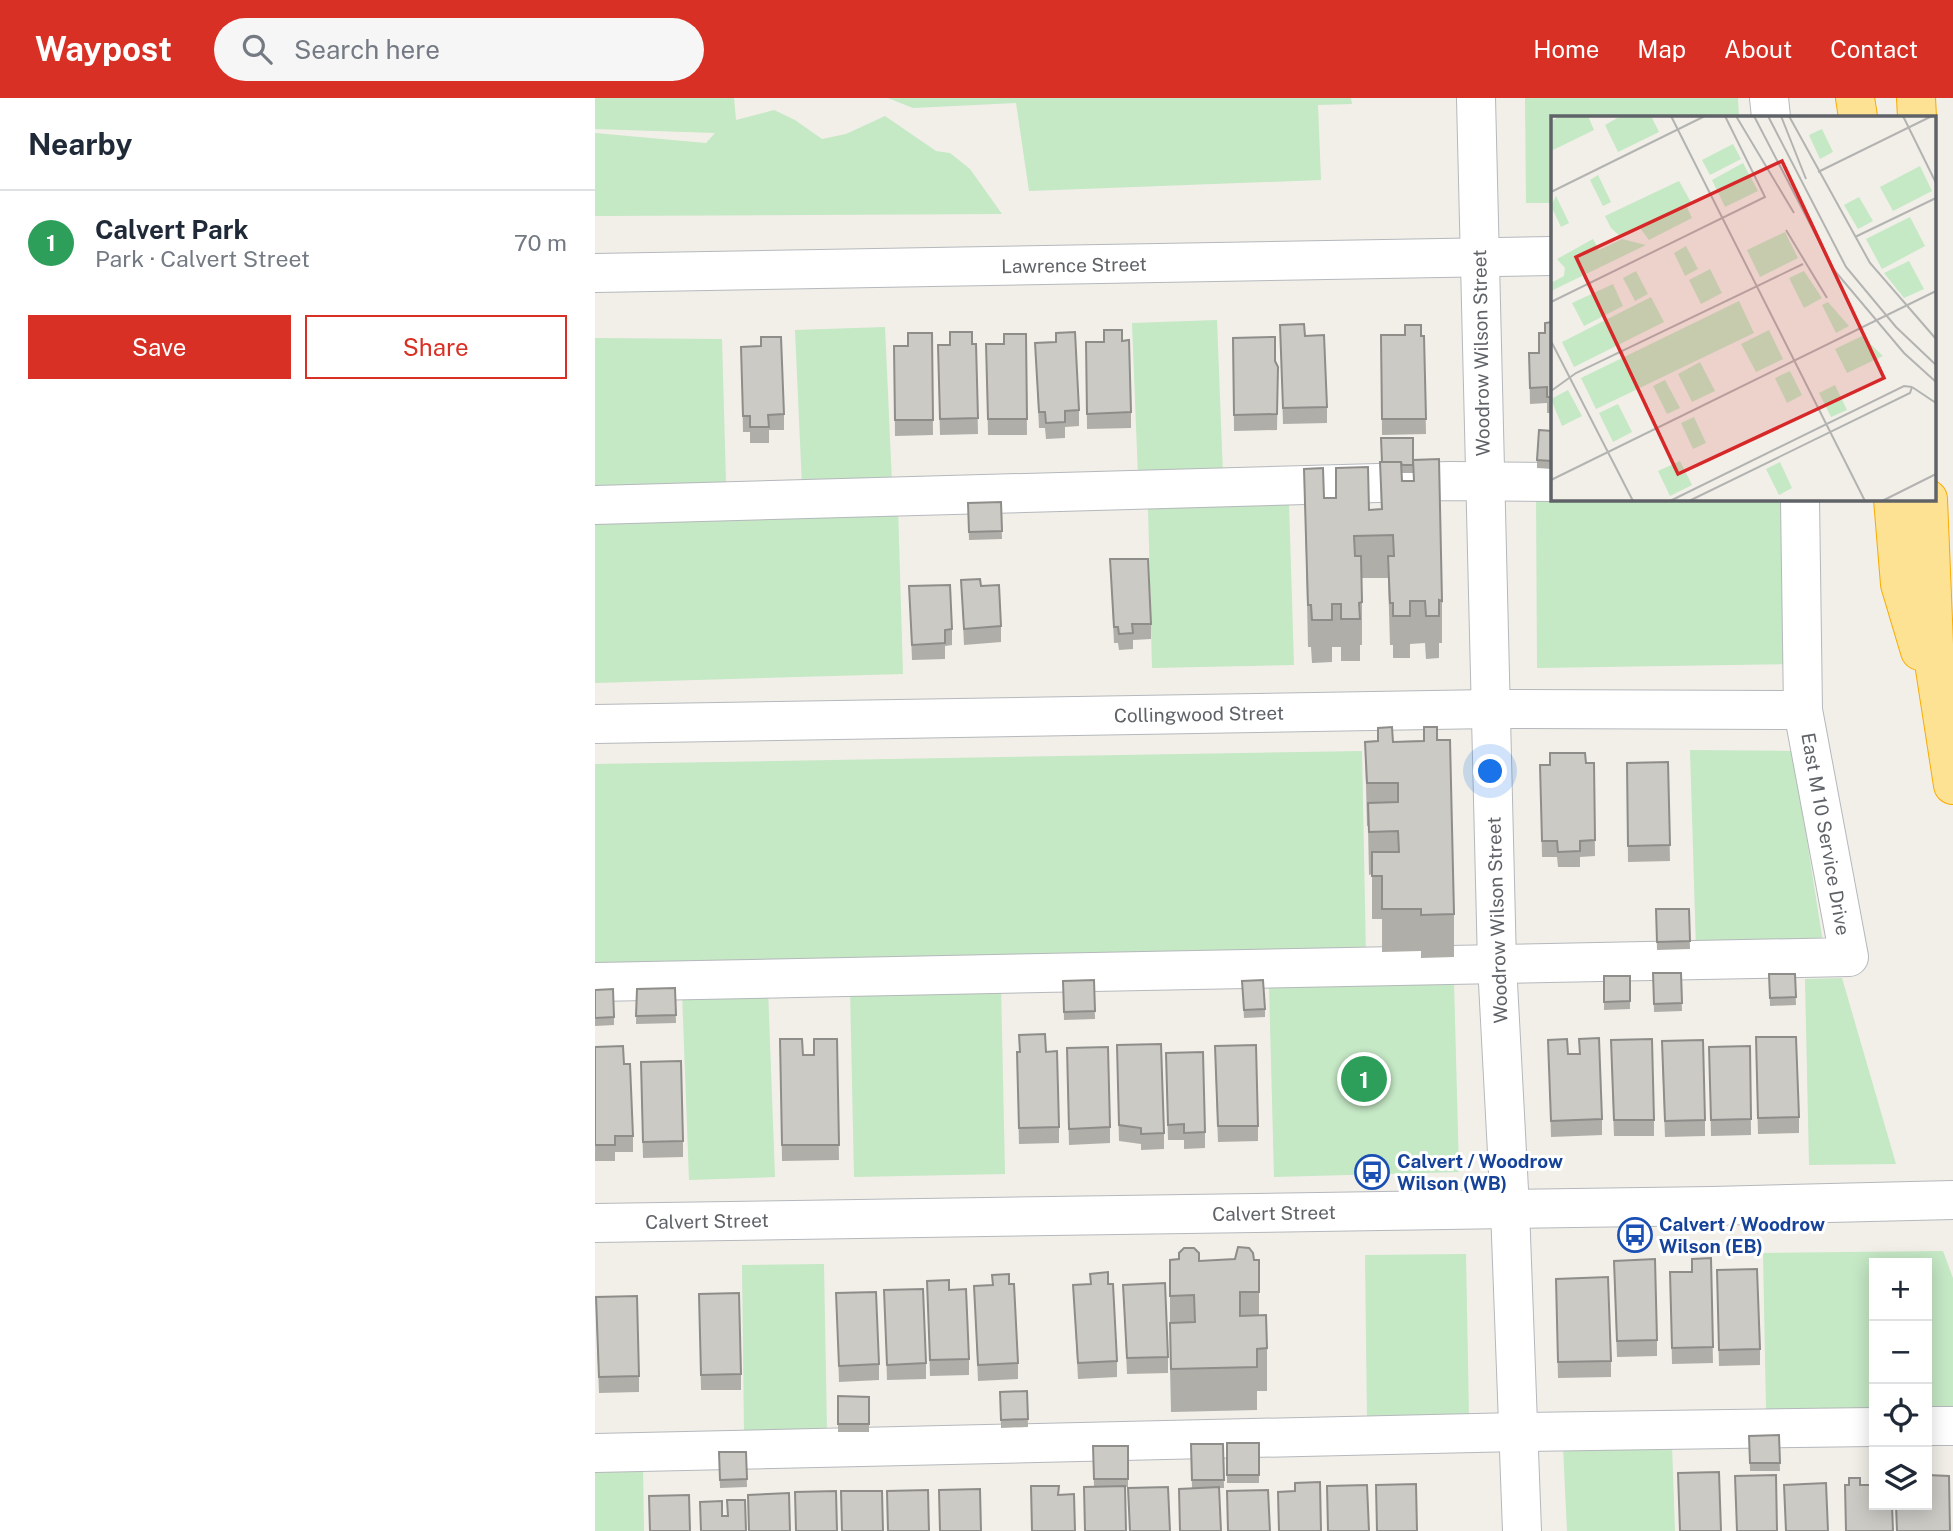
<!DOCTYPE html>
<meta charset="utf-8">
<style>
body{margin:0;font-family:"Public Sans",sans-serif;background:#f6f6f7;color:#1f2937}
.controls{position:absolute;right:21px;bottom:21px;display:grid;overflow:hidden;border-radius:0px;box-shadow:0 4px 18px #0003}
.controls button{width:63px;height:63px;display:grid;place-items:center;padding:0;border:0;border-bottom:2px solid #e0e1e3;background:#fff;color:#1f2937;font:35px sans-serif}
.you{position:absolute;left:896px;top:674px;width:24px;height:24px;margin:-18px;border:5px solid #fff;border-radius:50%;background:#1a73e8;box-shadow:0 0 0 10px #1a73e833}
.badge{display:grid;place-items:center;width:46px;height:46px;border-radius:50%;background:#d93025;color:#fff;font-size:23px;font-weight:700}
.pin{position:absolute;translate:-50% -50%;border:4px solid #fff;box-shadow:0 2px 7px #0006}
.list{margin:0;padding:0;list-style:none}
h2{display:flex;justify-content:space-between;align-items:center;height:91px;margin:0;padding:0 28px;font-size:30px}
h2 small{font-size:23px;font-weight:400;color:#747a83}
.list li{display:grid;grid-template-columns:46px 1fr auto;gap:21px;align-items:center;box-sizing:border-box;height:105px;padding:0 28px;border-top:2px solid #e0e1e3}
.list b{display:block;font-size:26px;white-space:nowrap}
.list p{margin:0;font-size:23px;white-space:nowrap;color:#747a83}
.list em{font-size:23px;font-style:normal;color:#747a83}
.actions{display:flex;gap:14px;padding:21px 28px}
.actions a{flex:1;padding:16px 0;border:2px solid #d93025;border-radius:0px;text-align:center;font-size:24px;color:#d93025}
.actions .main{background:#d93025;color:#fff}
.icon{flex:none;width:38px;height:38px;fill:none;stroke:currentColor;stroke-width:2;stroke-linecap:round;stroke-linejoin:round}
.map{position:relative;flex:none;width:1358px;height:1433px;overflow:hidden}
header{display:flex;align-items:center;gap:42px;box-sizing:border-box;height:98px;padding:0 35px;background:#d93025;color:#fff}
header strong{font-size:33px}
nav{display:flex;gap:38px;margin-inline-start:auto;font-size:24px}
.search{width:490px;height:63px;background:#f6f6f7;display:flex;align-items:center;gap:18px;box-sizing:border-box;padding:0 24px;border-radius:38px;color:#747a83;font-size:26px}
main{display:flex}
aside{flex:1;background:#fff}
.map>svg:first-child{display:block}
.green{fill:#c5e8c5}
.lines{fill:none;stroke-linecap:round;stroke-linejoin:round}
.minor-casing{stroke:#b5b8bc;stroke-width:40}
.highway-casing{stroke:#f9ab00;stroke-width:40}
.minor{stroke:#fff;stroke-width:38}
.highway{stroke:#fde293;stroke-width:38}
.wall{fill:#afaea9;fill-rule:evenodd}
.building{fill:#cccac5;stroke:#8f8d8a;stroke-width:2}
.labels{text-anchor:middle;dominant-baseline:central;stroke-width:6;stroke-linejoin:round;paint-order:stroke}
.street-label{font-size:19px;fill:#5f6368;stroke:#fff}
.transit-label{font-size:19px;font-weight:bold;fill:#164399;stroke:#fff;text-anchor:start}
.inset-road{fill:none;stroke:#b3b3b1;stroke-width:2}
.view{fill:#d62828;fill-opacity:0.15;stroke:#d62828;stroke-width:3.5}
.inset-edge{fill:none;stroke:#5f6368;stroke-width:3.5}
</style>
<header>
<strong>Waypost</strong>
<div class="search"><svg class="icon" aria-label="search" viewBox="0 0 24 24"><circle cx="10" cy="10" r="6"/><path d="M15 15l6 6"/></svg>Search here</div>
<nav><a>Home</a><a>Map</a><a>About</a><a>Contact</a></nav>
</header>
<main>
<aside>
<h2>Nearby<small></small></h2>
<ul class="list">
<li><span class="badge" style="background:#2e9e5b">1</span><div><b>Calvert Park</b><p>Park · Calvert Street</p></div><em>70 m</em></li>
</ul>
<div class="actions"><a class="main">Save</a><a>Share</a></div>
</aside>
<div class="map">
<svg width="1358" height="1433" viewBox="0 0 1358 1433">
<rect width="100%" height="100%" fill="#f1efe8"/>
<g class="green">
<path d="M0,0h139l2,22 38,-10 21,10 27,19 24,-5 39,-18 51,35 14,2 20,16 32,45 -407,2v-83l111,10 9,-10 -120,-4z"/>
<path d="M293,0h463l1,6 -34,1 3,75 -292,11 -13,-88 -103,5z"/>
<path d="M930,0h213l1,19h-187v86h-26z"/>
<path d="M622,222l6,155 -85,2 -6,-154z"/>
<path d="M290,229l7,156 -90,3 -7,-156z"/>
<path d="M0,240l127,1 4,144 -131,6z"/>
<path d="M941,394l16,7h238v165l-253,4z"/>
<path d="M694,405l5,162 -142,3 -4,-161z"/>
<path d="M303,409l5,167 -308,9v-168z"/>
<path d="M1095,652l103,1 30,192 -127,6z"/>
<path d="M767,653l4,206 -771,13v-206z"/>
<path d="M1247,880l54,186 -87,1 -4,-186z"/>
<path d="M859,884l5,190 -185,5 -5,-191z"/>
<path d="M406,886l4,190 -151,3 -4,-190z"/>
<path d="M173,891l7,188 -86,3 -7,-188z"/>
<path d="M1348,1153l10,27v131h-26v-146h-53v146l-108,1 -3,-157z"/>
<path d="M871,1156l3,164 -102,1 -2,-164z"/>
<path d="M229,1166l3,168 -83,1 -2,-168z"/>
<path d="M1077,1348l3,85h-108l-4,-84z"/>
<path d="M48,1366l1,67h-49v-66z"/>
</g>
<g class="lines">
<g class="minor-casing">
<g id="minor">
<path d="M881,0l21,866 13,245 12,322"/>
<path d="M1174,0l2,19"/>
<path d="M0,175l957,-17"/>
<path d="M0,407l855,-24 102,1"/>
<path d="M0,626l895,-15 313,1"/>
<path d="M0,884l1254,-25 -46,-247 -3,-211"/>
<path d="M0,1125l1117,-17 241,-6"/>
<path d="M1332,1328h26"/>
<path d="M0,1355l923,-21 356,-5"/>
</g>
</g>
<g class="highway-casing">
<g id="highway">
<path d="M1260,0l3,19"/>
<path d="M1321,0l1,19"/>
<path d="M1298,401l7,85 20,67"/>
<path d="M1333,401l7,170 18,116"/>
</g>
</g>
<use href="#minor" class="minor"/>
<use href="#highway" class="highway"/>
</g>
<g class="wall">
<path d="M957,224v91h-5v-10l-17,1 -1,-51h10l6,-20z"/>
<path d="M685,227l25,11 22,71v16l-44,1z"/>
<path d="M337,235l1,102 -38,1 -1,-90h14z"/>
<path d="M431,236l1,101h-39l-2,-91h18z"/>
<path d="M786,237l43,1 2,98 -44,1z"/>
<path d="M638,240l42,23 3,6 -1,63 -43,1z"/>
<path d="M527,243l9,71v16l-44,1 -1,-87z"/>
<path d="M440,245l44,67v16l-14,1v11l-19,1 -1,-11h-6z"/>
<path d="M377,246h4l2,90 -38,1 -2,-74z"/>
<path d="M146,249l43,67v16h-15v13h-19v-11h-7z"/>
<path d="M957,333v38l-15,-1v-8z"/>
<path d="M819,362l28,141v42h-3v15l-13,1 -1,-16 -15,1v14h-17v-13h-3l-2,-67h-26v67h-2v16h-19v-14h-9v15l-20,1 -1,-16h-3l-4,-178 20,29h12v-30l33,42h12l-1,-48zM807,375h11v8h-11z"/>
<path d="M406,404l1,37 -33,1 -1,-37z"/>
<path d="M515,461l41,65v15l-18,1v9l-14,1 -1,-7h-4z"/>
<path d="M366,482l40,46v16l-37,3z"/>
<path d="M314,488l43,43v16l-7,1v13l-33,1z"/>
<path d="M842,642l17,174v43l-33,1v-7l-39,1v-33h-10v-45l-3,1 -1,-49h-1l-2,-84z"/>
<path d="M1073,664l2,99 -42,1 -1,-99z"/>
<path d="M999,665l1,93 -15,1v10h-22l-1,-10h-15l-2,-92z"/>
<path d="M1061,811h33l1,40 -33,1z"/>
<path d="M1058,875h28l1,38 -28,1z"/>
<path d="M1174,876h26l1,31 -26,1z"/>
<path d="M1009,878h26v33l-26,1z"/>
<path d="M499,882l1,39 -31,1 -1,-39z"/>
<path d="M647,883l23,28v8l-21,1z"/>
<path d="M80,890l1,35 -40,1 1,-35z"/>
<path d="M0,892l19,27v8l-19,1z"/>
<path d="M424,937l27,17 13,75v16l-40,1 -2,-76 2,-16z"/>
<path d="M185,941l23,16h11v-16h23l2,121 -57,1z"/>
<path d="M984,941l23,80v16l-51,2 -3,-97 20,14h11z"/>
<path d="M1155,948l1,89 -40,1 -2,-89z"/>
<path d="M0,949l29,17 9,72v16h-18v9h-20z"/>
<path d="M1161,955l43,64v16l-41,1z"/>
<path d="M1016,958l43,64v16h-40z"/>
<path d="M1067,959l43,63v16l-40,1z"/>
<path d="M522,962l47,73v16l-23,1v-6l-22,-3z"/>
<path d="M620,964l43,64v15l-40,1z"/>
<path d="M472,966l43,63v16l-41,2z"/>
<path d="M571,971l39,63v16l-21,1v-9h-16z"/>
<path d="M46,980l42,63v16l-40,1z"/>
<path d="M1116,1160l2,105 -41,1 -2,-92h22z"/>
<path d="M575,1162h84l5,32v23l8,33v43h-10v19l-86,2 -1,-46z"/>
<path d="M495,1176l27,87v16l-39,2 -5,-94 17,-1z"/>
<path d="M1019,1178l43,64v16l-40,1z"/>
<path d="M332,1183l22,9 20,69v16l-39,1z"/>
<path d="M414,1186l9,79v16l-40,2 -4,-95z"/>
<path d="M528,1187l45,72v16l-41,1z"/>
<path d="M1122,1187l43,64v16l-41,1z"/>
<path d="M289,1192l42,73v16l-39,1z"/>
<path d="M241,1195l43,71v16l-40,2z"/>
<path d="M961,1197l55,66v16l-53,1z"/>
<path d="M104,1212l42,64v16h-40z"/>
<path d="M1,1214l43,64v16l-40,1z"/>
<path d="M432,1293l1,36 -27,1 -1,-36z"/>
<path d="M243,1298l31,1v35h-31z"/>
<path d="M1184,1337l1,36h-30l-1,-35z"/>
<rect x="632" y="1345" width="32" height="40"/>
<path d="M596,1346h32l1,44h-32z"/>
<path d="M498,1348h35v41h-34z"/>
<path d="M124,1354h27l1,35 -27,1z"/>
</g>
<g class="building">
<path d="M957,224v75h-5v-10l-17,1 -1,-35h10v-20h6v-10z"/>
<path d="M709,226l1,12 19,-1 3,72 -44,1 -3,-83z"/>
<path d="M810,227h16v11h3l2,83h-44l-1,-84h24z"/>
<path d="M509,232h18v11l7,-1 2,72 -44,2 -1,-72h18z"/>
<path d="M355,234h22v12h4l2,74 -38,1 -2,-74h12z"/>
<path d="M480,234l4,78 -14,1v11l-19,1 -1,-11h-6l-4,-69 21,-1v-9z"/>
<path d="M313,235h24l1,87h-38l-1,-74h14z"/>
<path d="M409,236h22l1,85h-39l-2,-75h18z"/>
<path d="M166,239h20l3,77 -16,1 1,12h-19v-11h-7l-2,-69 20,-1z"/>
<path d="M680,239v24l3,6 -1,47 -43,1 -1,-77z"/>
<path d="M944,332l13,1v30l-15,-1z"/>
<path d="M786,340h32v27h-11l-1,-3h-19z"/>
<path d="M844,361l3,142 -3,-1v16h-13l-1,-15h-15v15h-17v-13h-3l-2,-47h6l-1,-21 -39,1 1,20h6l1,46 -3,1 1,16h-19v-15h-9v16h-20l-1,-15h-3l-4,-136 19,-1 1,30h12v-30l32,-1 1,43 13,-1 -2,-47h21l1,19h12l-1,-21z"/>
<path d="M406,404l1,29 -33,1 -1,-29z"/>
<path d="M515,461h38l3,65h-19l1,9 -14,1 -1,-7h-4z"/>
<path d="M385,481l1,7 18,-1 2,41 -37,3 -3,-49z"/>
<path d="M355,487l2,44 -7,1v13l-33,2 -3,-59z"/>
<path d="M797,629l1,15 31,-1v-14h13v13h13l4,174 -33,1v-6h-39v-33h-10v-24h27l-1,-21 -29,1 -1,-29 30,-1v-19h-31l-2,-41 13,-1v-13z"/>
<path d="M955,655h35l1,10h8l1,77 -15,1v10l-22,1 -1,-11h-15l-2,-76h10z"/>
<path d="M1073,664l2,83 -42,1 -1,-83z"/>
<path d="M1061,811h33l1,32 -33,1z"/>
<path d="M1058,875h28l1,30 -28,1z"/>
<path d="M1174,876h26l1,23 -26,1z"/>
<path d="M1009,878h26v25l-26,1z"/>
<path d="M499,882l1,31 -31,1 -1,-31z"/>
<path d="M668,882l2,29 -21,1 -2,-29z"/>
<path d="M80,890l1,27 -40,1 1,-27z"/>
<path d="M18,891l1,28 -19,1v-28z"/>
<path d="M450,936l1,18 11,-1 2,76 -40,1 -2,-76h3l-1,-17z"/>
<path d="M1161,939h40l3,80 -41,1z"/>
<path d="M1004,940l3,81 -51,2 -3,-81 19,-1 1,15h12l-1,-15z"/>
<path d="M185,941h22l1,16h11v-16h23l2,106h-57z"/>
<path d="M1057,941l2,81h-40l-3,-80z"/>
<path d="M1108,942l2,80 -40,1 -3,-80z"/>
<path d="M566,946l3,89 -23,1v-6l-22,-3 -2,-80z"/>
<path d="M661,947l2,81h-40l-3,-80z"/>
<path d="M28,948l1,18h6l3,72h-18v9h-20v-98z"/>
<path d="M1155,948l1,73 -40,1 -2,-73z"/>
<path d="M513,949l2,80 -41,2 -2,-81z"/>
<path d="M608,954l2,80 -21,1v-9l-16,1 -2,-72z"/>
<path d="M86,963l2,80 -40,1 -2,-80z"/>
<path d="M643,1149l11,1 4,5 1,7h5v32h-19v24l26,-1 1,33 -10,1v18l-86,2 -1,-46 25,-1 -1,-27 -24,1v-36l9,-1v-6l5,-5h10l5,5v8l36,-2z"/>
<path d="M1116,1160l2,89 -41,1 -2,-76h22v-13z"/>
<path d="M1060,1161l2,81 -40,1 -3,-80z"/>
<path d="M1162,1171l3,80 -41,1 -2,-80z"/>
<path d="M513,1174v12h5l4,77 -39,2 -5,-78 18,-1 -1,-10z"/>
<path d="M414,1176v10h5l4,79 -40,2 -4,-79 19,-1 -1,-10z"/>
<path d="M1013,1179l3,84 -53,1 -2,-83z"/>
<path d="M354,1182v10l17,-1 3,70 -39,1 -3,-79z"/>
<path d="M570,1185l3,74 -41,1 -4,-73z"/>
<path d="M328,1191l3,74 -39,2 -3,-75z"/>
<path d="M281,1194l3,72 -40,2 -3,-73z"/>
<path d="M144,1195l2,81 -40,1 -2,-81z"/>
<path d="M42,1198l2,80 -40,1 -3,-80z"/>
<path d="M432,1293l1,28 -27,1 -1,-28z"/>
<path d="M243,1298l31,1v27h-31z"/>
<path d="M1184,1337l1,28h-30l-1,-27z"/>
<rect x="632" y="1345" width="32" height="32"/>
<path d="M596,1346h32l1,36h-32z"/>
<path d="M498,1348h35v33h-34z"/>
<path d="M124,1354h27l1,27 -27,1z"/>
<path d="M1124,1374l2,59h-41l-2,-58z"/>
<path d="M1181,1377l1,56h-40l-2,-55z"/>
<path d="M1332,1377l22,1 1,55h-53l-1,-26h31z"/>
<path d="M1254,1380h11v7h14v20h18l1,26h-47l-1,-46h4z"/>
<path d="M725,1384l1,49h-42l-1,-39 17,-1v-8z"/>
<path d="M1231,1385l2,48h-42l-2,-46z"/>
<path d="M821,1386l1,47h-40l-1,-46z"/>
<path d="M772,1387l2,46h-41l-1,-45z"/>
<path d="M436,1388h28l-1,9 16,-1 1,37h-43z"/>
<path d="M530,1388l1,45h-41l-1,-44z"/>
<path d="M573,1389l2,44h-40l-2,-43z"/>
<path d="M624,1389l2,44h-41l-1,-42z"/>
<path d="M385,1391l1,42h-41l-1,-41z"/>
<path d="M333,1392l1,41h-41l-1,-40z"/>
<path d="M673,1392l2,41h-42l-1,-40z"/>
<path d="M241,1393l1,40h-41l-1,-39z"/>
<path d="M246,1393h41l1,40h-41z"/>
<path d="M194,1395l1,38h-41l-1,-36z"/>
<path d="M94,1397l1,36h-40l-1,-35z"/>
<path d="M132,1402h18l1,31h-45l-1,-29 22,-1v15h6z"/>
</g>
<defs>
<g id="bus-ring" transform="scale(1.75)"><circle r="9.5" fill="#fff" stroke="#1a4fb4" stroke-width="1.5"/><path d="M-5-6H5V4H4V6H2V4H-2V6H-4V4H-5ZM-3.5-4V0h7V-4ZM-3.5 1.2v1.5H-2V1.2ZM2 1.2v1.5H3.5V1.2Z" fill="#1a4fb4"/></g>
</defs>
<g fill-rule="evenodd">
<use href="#bus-ring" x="777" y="1074"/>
<use href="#bus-ring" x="1040" y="1137"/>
</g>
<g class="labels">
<g class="street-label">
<text transform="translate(479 167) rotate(-1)">Lawrence Street</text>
<text transform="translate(886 255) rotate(-91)">Woodrow Wilson Street</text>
<text transform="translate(604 616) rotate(-1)">Collingwood Street</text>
<text transform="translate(1231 736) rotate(80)">East M 10 Service Drive</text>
<text transform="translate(902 822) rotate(-92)">Woodrow Wilson Street</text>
<text transform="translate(679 1115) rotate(-1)">Calvert Street</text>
<text transform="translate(112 1123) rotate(-1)">Calvert Street</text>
</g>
<g class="transit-label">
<text x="802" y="1063">Calvert / Woodrow<tspan x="802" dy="22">Wilson (WB)</tspan></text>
<text x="1064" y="1126">Calvert / Woodrow<tspan x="1064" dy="22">Wilson (EB)</tspan></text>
</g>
</g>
<g transform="translate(956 18)">
<rect width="385" height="385" fill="#f1efe8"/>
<path d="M10,0h27l6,14 -43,21v-30zM70,0h30l8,16 -41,20 -13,-27zM271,13l11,23 -13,7 -11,-24zM182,28l8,15 -31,16 -8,-15zM192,47l15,28 -33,16 -13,-27zM369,50l12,25 -39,20 -13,-24zM47,59l13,27 -8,4 -13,-26zM128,65l13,23 -5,3 5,11 -43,22 -9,-12 -20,8 -9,-8 -6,-12zM5,80l13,27 -8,4 -10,-21zM308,81l14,24 -15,8 -14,-24zM359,101l15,29 -43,23 -16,-30zM234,116l13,26 -38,19 -13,-27zM42,123l6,11 23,-11 24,6 -95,46v-8l13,-7 1,-8 -8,-9zM135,130l12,23 -13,7 -11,-23zM358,145l15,28 -20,9 -20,-25zM159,153l12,24 -21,11 -12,-24zM85,155l12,23 -13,7 -12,-23zM253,155l18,27 -18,10 -15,-30zM62,168l10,22 -39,20 -12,-23zM100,181l13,25 -90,45 -12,-25zM188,185l15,32 -158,76 -15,-31zM277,186l21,24 -13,7 -14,-28zM218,214l14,29 -27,13 -15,-28zM311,220l21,20 -36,17 -12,-24zM149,246l15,29 -23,11 -14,-28zM239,255l12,24 -15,8 -12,-25zM114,264l15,28 -13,6 -14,-28zM284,269l12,25 -16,7 -12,-24zM17,274l14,26 -20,10 -11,-27zM67,288l14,28 -19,10 -14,-29zM143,301l12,26 -13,6 -12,-26zM129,345l12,24 -22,11 -12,-25zM229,346l12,26 -13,7 -13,-26z" fill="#c5e8c5"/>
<path class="inset-road" d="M120,0l194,385M185,0l58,97M203,0l80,154 70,83 32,29M217,0l78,151 50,60 40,38M230,0l25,63M238,0l81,147 66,76M352,0l33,67M267,56l114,-56M0,76l154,-76M235,114l41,68M304,121l81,-39M0,186l214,-105 -40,-81M0,225l82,160M361,271l24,16M0,275l25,-18 227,-109M0,364l385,-189M119,385l234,-115 8,1M138,385l221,-108 2,-6M331,385l54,-27"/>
<path class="view" d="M231,45l102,217 -206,96 -102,-217z"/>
<rect width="385" height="385" class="inset-edge"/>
</g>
</svg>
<div class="controls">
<button>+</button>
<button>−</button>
<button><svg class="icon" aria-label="locate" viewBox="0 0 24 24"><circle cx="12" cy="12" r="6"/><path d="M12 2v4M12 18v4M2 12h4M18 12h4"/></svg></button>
<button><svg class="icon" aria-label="layers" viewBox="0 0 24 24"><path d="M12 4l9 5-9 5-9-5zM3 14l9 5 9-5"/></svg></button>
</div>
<div class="you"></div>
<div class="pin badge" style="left:769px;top:981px;background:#2e9e5b">1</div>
</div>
</main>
